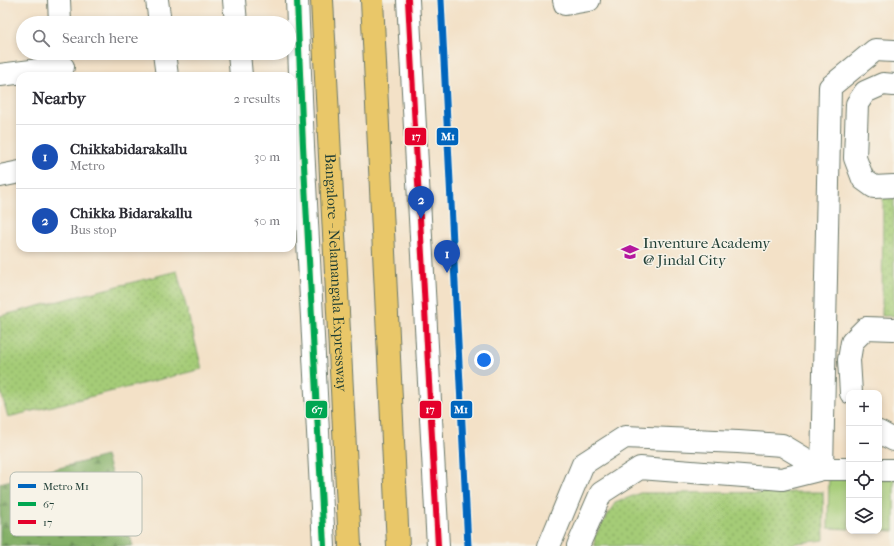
<!DOCTYPE html>
<meta charset="utf-8">
<style>
body{margin:0;font-family:"IM FELL French Canon",serif;background:#f2f2f3;color:#2b2b33}
.controls{position:absolute;right:12px;bottom:12px;display:grid;overflow:hidden;border-radius:8px;box-shadow:0 2px 6px #0003}
.controls button{width:36px;height:36px;display:grid;place-items:center;padding:0;border:0;border-bottom:1px solid #e1e1e2;background:#fff;color:#2b2b33;font:20px sans-serif}
.you{position:absolute;left:484px;top:360px;width:14px;height:14px;margin:-10px;border:3px solid #fff;border-radius:50%;background:#1a73e8;box-shadow:0 0 0 6px #1a73e833}
.badge{display:grid;place-items:center;width:26px;height:26px;border-radius:50%;background:#b5179e;color:#fff;font-size:13px;font-weight:700}
.pin{position:absolute;translate:-50% -33px;filter:drop-shadow(0 1px 2px #0008)}
.pin::after{content:'';position:absolute;top:21px;width:14px;height:12px;background:inherit;clip-path:polygon(0 0,100% 0,50% 100%)}
.list{margin:0;padding:0;list-style:none}
h2{display:flex;justify-content:space-between;align-items:center;height:52px;margin:0;padding:0 16px;font-size:17px}
h2 small{font-size:13px;font-weight:400;color:#7c7c81}
.list li{display:grid;grid-template-columns:26px 1fr auto;gap:12px;align-items:center;box-sizing:border-box;height:64px;padding:0 16px;border-top:1px solid #e1e1e2}
.list b{display:block;font-size:15px;white-space:nowrap}
.list p{margin:0;font-size:13px;white-space:nowrap;color:#7c7c81}
.list em{font-size:13px;font-style:normal;color:#7c7c81}
.icon{flex:none;width:22px;height:22px;fill:none;stroke:currentColor;stroke-width:2;stroke-linecap:round;stroke-linejoin:round}
.map{position:relative;flex:none;width:894px;height:546px;overflow:hidden}
.search{position:absolute;background:#fff;box-shadow:0 2px 6px #0003;left:16px;top:16px;width:280px;height:44px;display:flex;align-items:center;gap:10px;box-sizing:border-box;padding:0 14px;border-radius:22px;color:#7c7c81;font-size:15px}
.panel{position:absolute;background:#fff;box-shadow:0 2px 6px #0003;left:16px;top:72px;width:280px;height:180px;border-radius:12px}
.map>svg:first-child{display:block}
.green{fill:url(#green-dots);stroke:#628456}
.forest{fill:url(#forest-firs);stroke:#52764e}
.pitch{fill:#a5cc77;stroke:#628456}
.lines{fill:none;stroke-linecap:round;stroke-linejoin:round}
.minor-casing{stroke:#697667;stroke-width:24}
.highway-casing{stroke:#697667;stroke-width:24}
.minor{stroke:#fff;stroke-width:22}
.highway{stroke:#e9c769;stroke-width:22}
.bus-1-casing{stroke:#f7f3e8;stroke-width:9}
.bus-2-casing{stroke:#f7f3e8;stroke-width:9}
.bus-1{stroke:#00a651;stroke-width:6}
.bus-2{stroke:#e4002b;stroke-width:6}
.metro-1-casing{stroke:#f7f3e8;stroke-width:10}
.metro-1{stroke:#0065bd;stroke-width:7}
.labels{text-anchor:middle;dominant-baseline:central;stroke-width:3;stroke-linejoin:round;paint-order:stroke}
.poi-label{font-size:15px;fill:#1f3d34;stroke:#f7f3e8;text-anchor:start}
.street-label{font-size:15px;fill:#1f3d34;stroke:#f7f3e8}
.key{fill:#f7f3e8;stroke:#b6bcb2;stroke-width:1}
.key-label{font-size:11px;fill:#1f3d34}
.line-badge{stroke:#f7f3e8;stroke-width:1.5}
.badge-label{font-size:11px;text-anchor:middle;font-weight:bold;fill:#fff}
</style>
<div class="map">
<svg width="894" height="546" viewBox="0 0 894 546">
<defs>
<pattern id="green-dots" width="8" height="8" patternUnits="userSpaceOnUse"><rect width="8" height="8" fill="#a5cc77"/><path d="M2 2h.1M6 6h.1" fill="none" stroke="#86a762" stroke-width="1.8" stroke-linecap="round"/></pattern>
<pattern id="forest-firs" width="22" height="20" patternUnits="userSpaceOnUse"><rect width="22" height="20" fill="#84b068"/><path d="M5 1l3.5 6h-7zM16 11l3.5 6h-7z" fill="#6b9056"/></pattern>
</defs>
<rect width="100%" height="100%" fill="#f7f3e8"/>
<filter id="ink" filterUnits="userSpaceOnUse"><feTurbulence type="fractalNoise" baseFrequency=".025" numOctaves="2"/><feDisplacementMap in="SourceGraphic" scale="8" xChannelSelector="R" yChannelSelector="G"/><feConvolveMatrix kernelMatrix="1 2 1 2 8 2 1 2 1" color-interpolation-filters="sRGB"/></filter>
<filter id="wash" filterUnits="userSpaceOnUse"><feTurbulence type="fractalNoise" baseFrequency=".012" numOctaves="4" result="noise"/><feDisplacementMap in="SourceGraphic" scale="16" xChannelSelector="R" yChannelSelector="G"/><feGaussianBlur stdDeviation="0.9" result="paint"/><feColorMatrix in="noise" values="0 0 0 0 0 0 0 0 0 0 0 0 0 0 0 0 0 1.4 0 .05"/><feComposite in="paint" operator="in"/></filter>
<g filter="url(#wash)">
<rect width="100%" height="100%" fill="#f3e1c7"/>
<g class="green">
<path d="M883,194h11v122h-12z"/>
<path d="M177,271l25,98 -194,48 -8,-29v-72z"/>
<path d="M823,492l1,48 -27,3 -9,3h-193l-1,-9 21,-34 25,-10z"/>
</g>
<path class="forest" d="M106,456l27,90h-133v-63z"/>
<g class="pitch">
<path d="M829,474h20v55l-21,-1z"/>
<path d="M879,475l15,1v55l-15,-1z"/>
</g>
</g>
<g filter="url(#ink)">
<g class="lines">
<g class="minor-casing">
<g id="minor">
<path d="M59,0l1,23"/>
<path d="M157,0l3,23"/>
<path d="M234,0l2,23"/>
<path d="M297,0l6,146 21,400"/>
<path d="M408,0l30,546"/>
<path d="M564,0l1,4 24,-4"/>
<path d="M164,53l3,23"/>
<path d="M239,53l2,23"/>
<path d="M0,75l63,-8"/>
<path d="M894,85l-11,-1 -18,8 -8,12 -2,54 8,21 11,8 20,-1"/>
<path d="M0,176l20,-4"/>
<path d="M851,393l-2,-33 3,-18 14,-14 28,1"/>
<path d="M879,432l15,8"/>
<path d="M822,469l8,-382 45,-37 19,1"/>
<path d="M879,470h15"/>
<path d="M549,546l34,-82 42,-27 113,5 44,3 40,24"/>
<path d="M578,546l23,-53 39,-25 142,11 40,-10h27"/>
</g>
</g>
<g class="highway-casing">
<g id="highway">
<path id="s1" d="M322,0l28,546"/>
<path d="M372,0l26,546"/>
</g>
</g>
<use href="#minor" class="minor"/>
<use href="#highway" class="highway"/>
<g class="bus-1-casing">
<path id="bus-1" d="M297,0l6,146 21,400"/>
</g>
<g class="bus-2-casing">
<path id="bus-2" d="M408,0l30,546"/>
</g>
<use href="#bus-1" class="bus-1"/>
<use href="#bus-2" class="bus-2"/>
<g class="metro-1-casing">
<path id="metro-1" d="M441,0l27,546"/>
</g>
<use href="#metro-1" class="metro-1"/>
</g>
</g>
<defs>
<g id="school-bare" transform="scale(1.38)"><path d="M0-5L7-2L0 1L-7-2ZM-4 1L0 2.5L4 1V4Q0 6-4 4Z" fill="#b5179e" stroke="#f7f3e8" stroke-width="2.5" paint-order="stroke"/></g>
</defs>
<g fill-rule="evenodd">
<use href="#school-bare" x="630" y="252"/>
</g>
<g class="labels">
<g class="poi-label">
<text x="643" y="243">Inventure Academy<tspan x="643" dy="17">@ Jindal City</tspan></text>
</g>
<g class="street-label">
<text stroke="none"><textPath href="#s1" startOffset="273">Bangalore - Nelamangala Expressway</textPath></text>
</g>
</g>
<rect x="10" y="472" width="132" height="64" rx="6" class="key"/>
<rect x="18" y="484" width="18" height="4" fill="#0065bd"/>
<rect x="18" y="502" width="18" height="4" fill="#00a651"/>
<rect x="18" y="520" width="18" height="4" fill="#e4002b"/>
<g class="key-label">
<text x="43" y="490">Metro M1</text>
<text x="43" y="508">67</text>
<text x="43" y="526">17</text>
</g>
<g class="line-badge">
<rect x="404" y="127" width="23" height="19" rx="4" fill="#e4002b"/>
<rect x="436" y="127" width="23" height="19" rx="4" fill="#0065bd"/>
<rect x="419" y="400" width="23" height="19" rx="4" fill="#e4002b"/>
<rect x="450" y="400" width="23" height="19" rx="4" fill="#0065bd"/>
<rect x="305" y="400" width="23" height="19" rx="4" fill="#00a651"/>
</g>
<g class="badge-label">
<text x="416" y="140">17</text>
<text x="448" y="140">M1</text>
<text x="430" y="413">17</text>
<text x="461" y="413">M1</text>
<text x="317" y="413">67</text>
</g>
</svg>
<div class="controls">
<button>+</button>
<button>−</button>
<button><svg class="icon" aria-label="locate" viewBox="0 0 24 24"><circle cx="12" cy="12" r="6"/><path d="M12 2v4M12 18v4M2 12h4M18 12h4"/></svg></button>
<button><svg class="icon" aria-label="layers" viewBox="0 0 24 24"><path d="M12 4l9 5-9 5-9-5zM3 14l9 5 9-5"/></svg></button>
</div>
<div class="you"></div>
<div class="pin badge" style="left:447px;top:273px;background:#1a4fb4">1</div>
<div class="pin badge" style="left:421px;top:219px;background:#1a4fb4">2</div>
<div class="search"><svg class="icon" aria-label="search" viewBox="0 0 24 24"><circle cx="10" cy="10" r="6"/><path d="M15 15l6 6"/></svg>Search here</div>
<section class="panel">
<h2>Nearby<small>2 results</small></h2>
<ul class="list">
<li><span class="badge" style="background:#1a4fb4">1</span><div><b>Chikkabidarakallu</b><p>Metro</p></div><em>30 m</em></li>
<li><span class="badge" style="background:#1a4fb4">2</span><div><b>Chikka Bidarakallu</b><p>Bus stop</p></div><em>50 m</em></li>
</ul>
</section>
</div>
